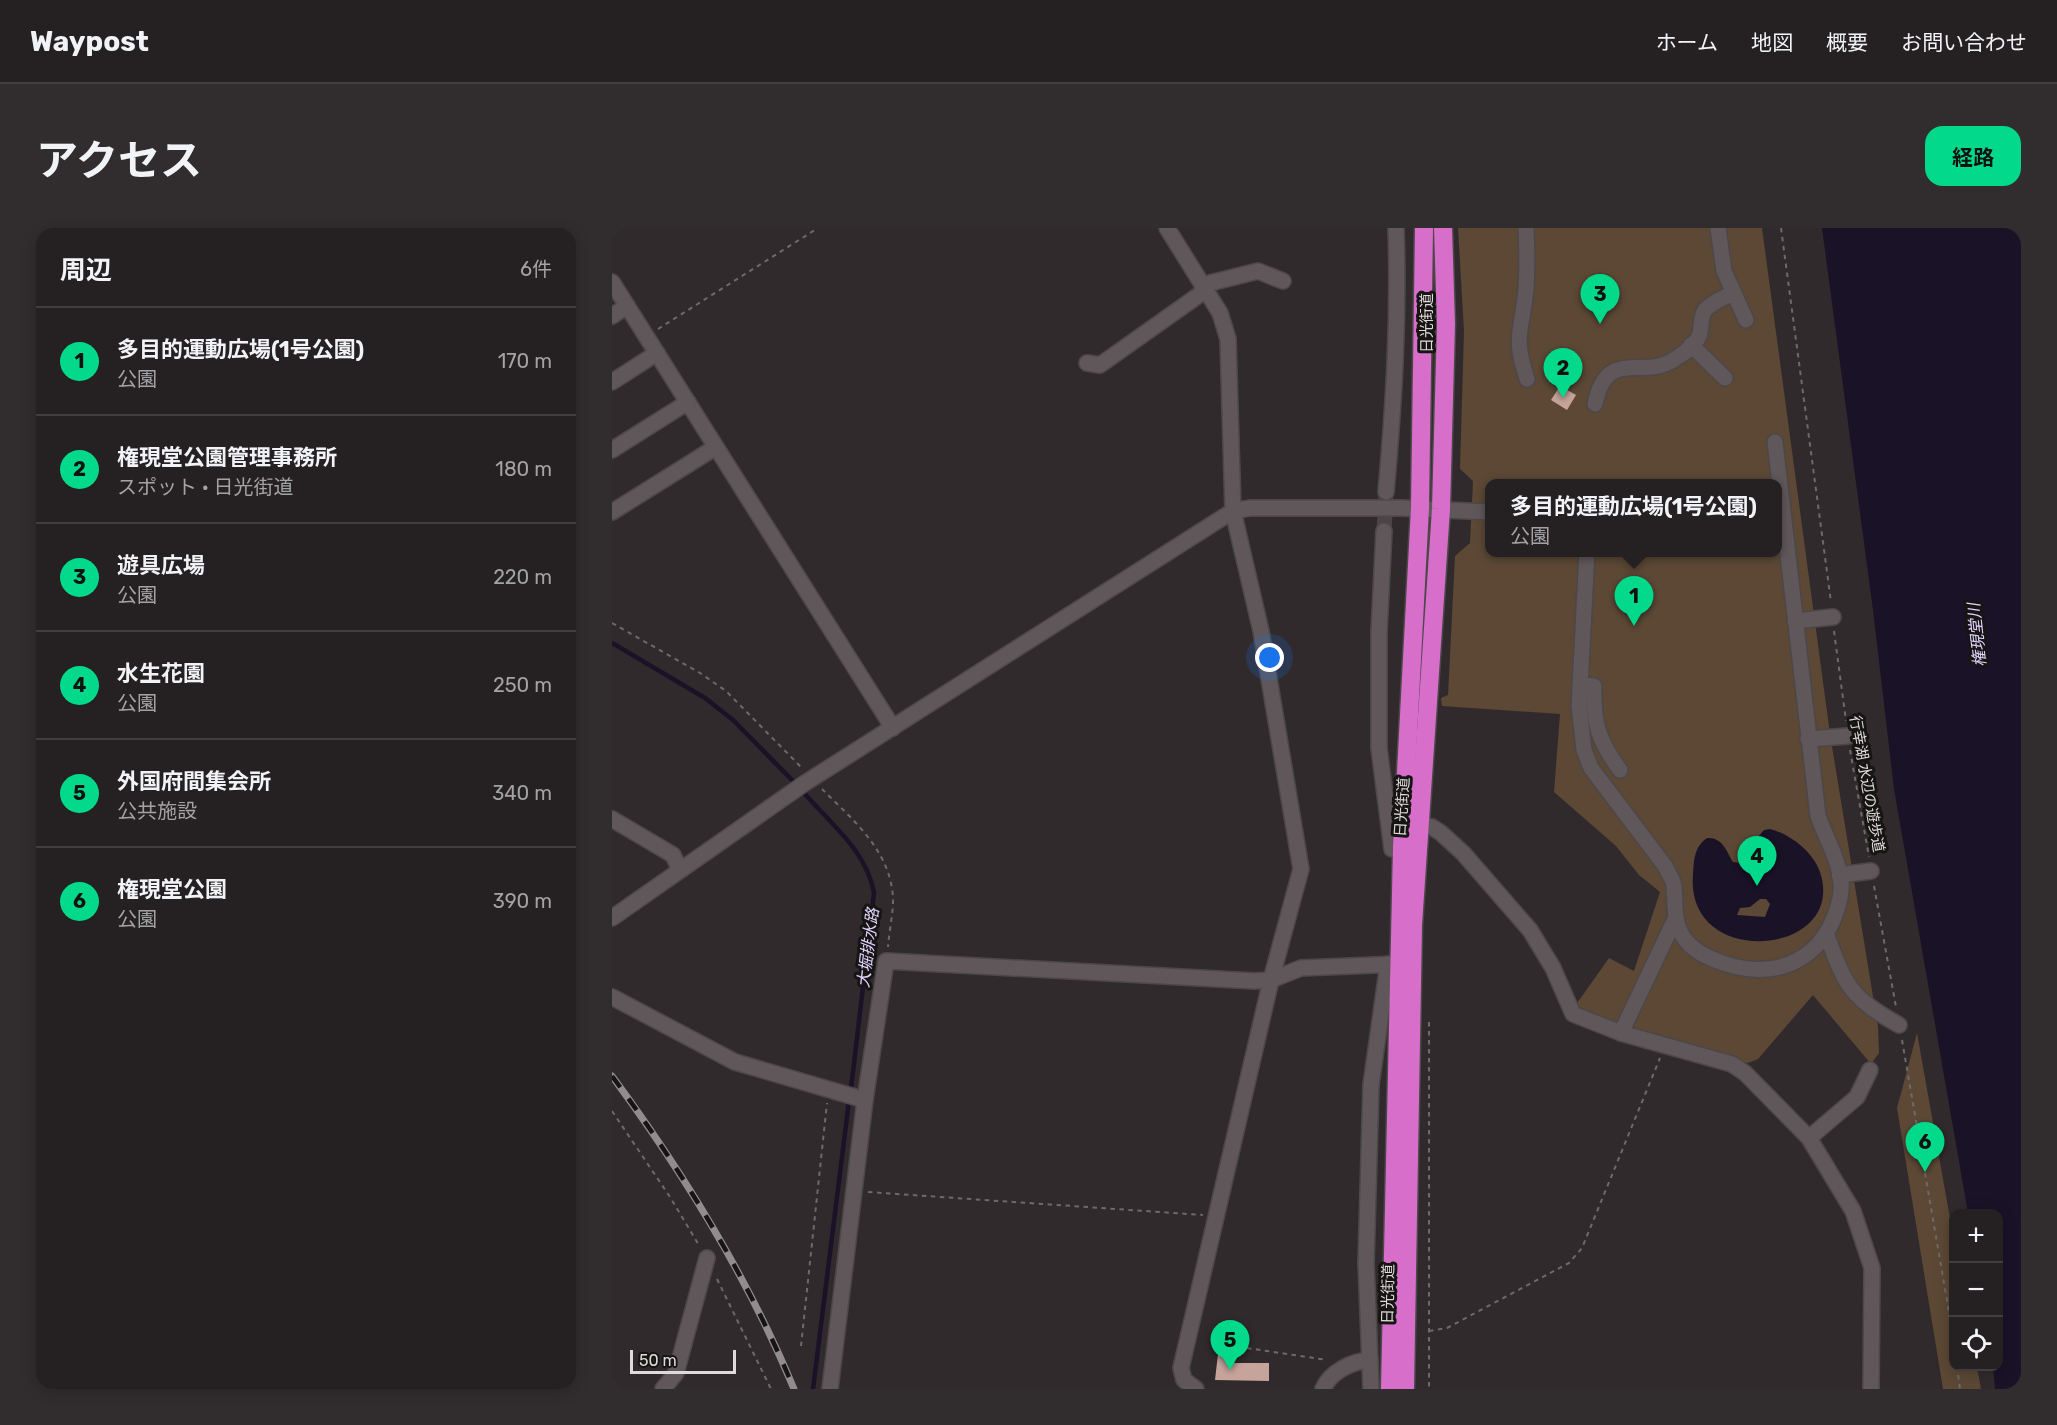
<!DOCTYPE html>
<html lang="ja">
<meta charset="utf-8">
<style>
body{margin:0;font-family:Rubik,"Noto Sans JP",sans-serif;background:#312d2e;color:#f1f3f6}
.controls{position:absolute;right:18px;bottom:18px;display:grid;overflow:hidden;border-radius:12px;box-shadow:0 3px 15px #0003}
.controls button{width:54px;height:54px;display:grid;place-items:center;padding:0;border:0;border-bottom:2px solid #423e3f;background:#252021;color:#f1f3f6;font:30px sans-serif}
.scale{position:absolute;left:18px;bottom:15px;width:106px;box-sizing:border-box;padding-left:6px;border:3px solid #dfdbdc;border-top:0;font-size:16px;line-height:21px;white-space:nowrap;color:#dfdbdc;-webkit-text-stroke:4px #171414;paint-order:stroke}
.you{position:absolute;left:658px;top:430px;width:21px;height:21px;margin:-15px;border:4px solid #fff;border-radius:50%;background:#1a73e8;box-shadow:0 0 0 9px #1a73e833}
.badge{display:grid;place-items:center;width:39px;height:39px;border-radius:50%;background:#02d98b;color:#111;font-size:20px;font-weight:700}
.pin{position:absolute;translate:-50% -50px;filter:drop-shadow(0 2px 3px #0008)}
.pin::after{content:'';position:absolute;top:32px;width:21px;height:18px;background:inherit;clip-path:polygon(0 0,100% 0,50% 100%)}
.popup{position:absolute;left:873px;top:251px;width:297px;height:78px;box-sizing:border-box;display:grid;place-content:center;border-radius:12px;background:#252021;filter:drop-shadow(0 2px 4px #0005);font-size:20px;white-space:nowrap;color:#a3a3a5}
.popup b{font-size:22px;color:#f1f3f6}
.popup::after{content:'';position:absolute;left:50%;top:100%;margin-left:-12px;border:12px solid transparent;border-top-color:#252021}
.list{margin:0;padding:0;list-style:none}
h2{display:flex;justify-content:space-between;align-items:center;height:78px;margin:0;padding:0 24px;font-size:26px}
h2 small{font-size:20px;font-weight:400;color:#a3a3a5}
.list li{display:grid;grid-template-columns:39px 1fr auto;gap:18px;align-items:center;box-sizing:border-box;height:108px;padding:0 24px;border-top:2px solid #423e3f}
.list b{display:block;font-size:22px;white-space:nowrap}
.list p{margin:0;font-size:20px;white-space:nowrap;color:#a3a3a5}
.list em{font-size:20px;font-style:normal;color:#a3a3a5}
.icon{flex:none;width:33px;height:33px;fill:none;stroke:currentColor;stroke-width:2;stroke-linecap:round;stroke-linejoin:round}
.map{position:relative;flex:none;width:1409px;height:1161px;overflow:hidden;border-radius:18px}
header{display:flex;align-items:center;gap:36px;box-sizing:border-box;height:84px;padding:0 30px;background:#252021;border-bottom:2px solid #423e3f}
header strong{font-size:28px}
nav{display:flex;gap:33px;margin-inline-start:auto;font-size:21px}
.intro{display:flex;align-items:center;justify-content:space-between;box-sizing:border-box;height:144px;padding:0 36px}
h1{margin:0;font-size:42px}
.button{padding:15px 27px;border-radius:18px;background:#02d98b;color:#111;font-size:21px;font-weight:700}
main{display:flex;gap:36px;padding:0 36px}
aside{flex:1;background:#252021;border-radius:18px;box-shadow:0 3px 15px #0003}
.map>svg:first-child{display:block}
.green{fill:#5c4835;fill-rule:evenodd}
.water{fill:#1a1227;fill-rule:evenodd}
.lines{fill:none;stroke-linecap:round;stroke-linejoin:round}
.stream{stroke:#1a1227;stroke-width:4.5}
.building{fill:#c6a49c}
.minor-tunnel{stroke:#4b4546;stroke-width:15;stroke-dasharray:15 8;stroke-linecap:butt}
.minor-casing{stroke:#4c4748;stroke-width:18}
.highway-casing{stroke:#4c4748;stroke-width:21}
.path{stroke:#6e696a;stroke-width:2;stroke-dasharray:4.5 4.5;stroke-linecap:butt}
.minor{stroke:#5f5759;stroke-width:15}
.highway{stroke:#d66eca;stroke-width:18}
.rail-casing{stroke:#928c8e;stroke-width:7}
.rail{stroke:#171414;stroke-width:4.5;stroke-dasharray:14;stroke-linecap:butt}
.labels{text-anchor:middle;dominant-baseline:central;stroke-width:6;stroke-linejoin:round;paint-order:stroke}
.street-label{font-size:15px;fill:#dfdbdc;stroke:#171414}
.water-label{font-size:16px;font-style:italic;fill:#e3d5ff;stroke:#171414}
</style>
<header>
<strong>Waypost</strong>
<nav><a>ホーム</a><a>地図</a><a>概要</a><a>お問い合わせ</a></nav>
</header>
<div class="intro"><h1>アクセス</h1><a class="button">経路</a></div>
<main>
<aside>
<h2>周辺<small>6件</small></h2>
<ul class="list">
<li><span class="badge">1</span><div><b>多目的運動広場(1号公園)</b><p>公園</p></div><em>170 m</em></li>
<li><span class="badge">2</span><div><b>権現堂公園管理事務所</b><p>スポット · 日光街道</p></div><em>180 m</em></li>
<li><span class="badge">3</span><div><b>遊具広場</b><p>公園</p></div><em>220 m</em></li>
<li><span class="badge">4</span><div><b>水生花園</b><p>公園</p></div><em>250 m</em></li>
<li><span class="badge">5</span><div><b>外国府間集会所</b><p>公共施設</p></div><em>340 m</em></li>
<li><span class="badge">6</span><div><b>権現堂公園</b><p>公園</p></div><em>390 m</em></li>
</ul>
</aside>
<div class="map">
<svg width="1409" height="1161" viewBox="0 0 1409 1161">
<rect width="100%" height="100%" fill="#312a2c"/>
<g class="green">
<path d="M846,0h304l68,506 48,293 1,26 -8,11 -58,-69 -55,64 -10,4 -118,-31 -51,-20 -4,-6 34,-48 25,13 26,-79 -21,-17 -23,-29 -62,-54 6,-78 -118,-8 -1,-8 7,-3 7,-139 15,-13 3,-62 -13,-12 4,-138zM878,255h288v69h-288z"/>
<path d="M1305,805l36,202 1,131 23,1 4,22h-38l-46,-281z"/>
</g>
<g class="water">
<path d="M1210,0h199v1161h-26l-2,-22 5,-1v-152l-30,-1 -74,-424 -21,-179z"/>
<path d="M1158,601c20,5 43,23 50,43 28,84 -135,99 -127,3 1,-15 1,-28 14,-37 15,-1 19,12 26,24l14,2 8,-6 3,-21 6,-7zM1148,671h6l4,5 -5,13 -28,-2 3,-7 10,-1z"/>
</g>
<g class="lines">
<g class="stream">
<path d="M0,415l93,55 28,22 59,60"/>
<path d="M193,566c27,31 62,58 69,99l-23,196"/>
<path d="M201,1161l36,-288"/>
</g>
</g>
<g class="building">
<path d="M948,158l16,9 -9,15 -16,-10z"/>
<path d="M608,1108l17,1 -3,26h35v18l-54,-1z"/>
</g>
<g class="lines">
<path class="minor-tunnel" d="M772,303l2,-36"/>
<g class="minor-casing">
<g id="minor">
<path d="M555,0l53,85 8,26 5,172 28,120 40,238 -30,111 -90,388 3,12 12,9"/>
<path d="M914,0c1,23 2,47 -1,70 -5,38 -11,41 2,81"/>
<path d="M1106,0l6,43 22,49"/>
<path d="M0,54l281,446"/>
<path d="M590,57l56,-14 25,10"/>
<path d="M0,88l15,-10"/>
<path d="M1079,117l34,33"/>
<path d="M475,135l13,2 106,-75"/>
<path d="M0,154l45,-29"/>
<path d="M983,176c12,-58 47,-23 80,-45 8,-5 23,-16 25,-26 2,-8 0,-16 5,-23 7,-8 18,-12 28,-17"/>
<path d="M0,222l76,-48"/>
<path d="M774,264c8,-90 13,-173 10,-264"/>
<path d="M0,284l104,-65"/>
<path d="M772,303l-5,101v116l13,101 10,-1"/>
<path d="M975,324l-8,154 5,44 7,18 74,98c3,7 9,14 9,21 2,21 -2,38 14,56 8,9 23,16 35,20 56,19 104,-5 117,-65 6,-28 -13,-56 -22,-82l-43,-374"/>
<path d="M1183,393l38,-4"/>
<path d="M968,457l14,1c-1,37 4,54 26,84"/>
<path d="M1196,511l40,-3"/>
<path d="M0,591l61,36 7,15"/>
<path d="M797,596l23,3 9,6 22,20 67,77 23,38 20,46 48,19 111,31 13,9 64,65 44,73 19,57 -1,121"/>
<path d="M1227,647l32,-4"/>
<path d="M0,690l193,-135 428,-272 17,-3h151l89,4"/>
<path d="M1215,707c18,51 24,63 72,90"/>
<path d="M0,769l123,65 130,38"/>
<path d="M1009,805l55,-116"/>
<path d="M1197,910l48,-41 13,-27"/>
<path d="M51,1161l13,-16 31,-115"/>
<path d="M218,1161l35,-289 21,-139 369,20 16,-1 30,-12 98,-4"/>
<path d="M711,1161c7,-17 29,-28 47,-29"/>
<path d="M759,1161l-5,-126 5,-178 17,-121"/>
</g>
</g>
<g class="highway-casing">
<g id="highway">
<path d="M778,1161l12,-541 18,-340 4,-280"/>
<path d="M793,1161l8,-464 28,-416 5,-185 -3,-96"/>
</g>
</g>
<g class="path">
<path d="M1169,0l50,374"/>
<path d="M46,101l160,-101"/>
<path d="M0,395l88,50 26,18 75,76"/>
<path d="M1222,403l12,90"/>
<path d="M1238,522l19,107"/>
<path d="M210,561c31,31 70,63 71,111 0,15 -4,32 -5,47"/>
<path d="M1262,658l22,121"/>
<path d="M817,794v367"/>
<path d="M1290,812l52,301"/>
<path d="M0,883l58,86 30,50"/>
<path d="M256,964l335,23"/>
<path d="M105,1051l54,110"/>
<path d="M817,1103l18,-3 122,-65 13,-15 78,-190"/>
<path d="M189,1118l26,-243"/>
<path d="M635,1120l80,12"/>
<path d="M1345,1138l3,23"/>
</g>
<use href="#minor" class="minor"/>
<use href="#highway" class="highway"/>
<g class="rail-casing">
<path id="rail" d="M0,848c71,96 136,202 182,313"/>
</g>
<use href="#rail" class="rail"/>
</g>
<g class="labels">
<g class="street-label">
<text transform="translate(815 95) rotate(-90)">日光街道</text>
<text transform="translate(1255 556) rotate(80)">行幸湖 水辺の遊歩道</text>
<text transform="translate(790 579) rotate(-86)">日光街道</text>
<text transform="translate(776 1066) rotate(-89)">日光街道</text>
</g>
<g class="water-label">
<text transform="translate(1365 407) rotate(-96)">権現堂川</text>
<text transform="translate(256 720) rotate(-83)">大堀排水路</text>
</g>
</g>
</svg>
<div class="controls">
<button>+</button>
<button>−</button>
<button><svg class="icon" aria-label="locate" viewBox="0 0 24 24"><circle cx="12" cy="12" r="6"/><path d="M12 2v4M12 18v4M2 12h4M18 12h4"/></svg></button>
</div>
<div class="scale">50 m</div>
<div class="you"></div>
<div class="pin badge" style="left:1022px;top:398px">1</div>
<div class="popup"><b>多目的運動広場(1号公園)</b>公園</div>
<div class="pin badge" style="left:951px;top:170px">2</div>
<div class="pin badge" style="left:988px;top:96px">3</div>
<div class="pin badge" style="left:1145px;top:658px">4</div>
<div class="pin badge" style="left:618px;top:1142px">5</div>
<div class="pin badge" style="left:1313px;top:944px">6</div>
</div>
</main>
